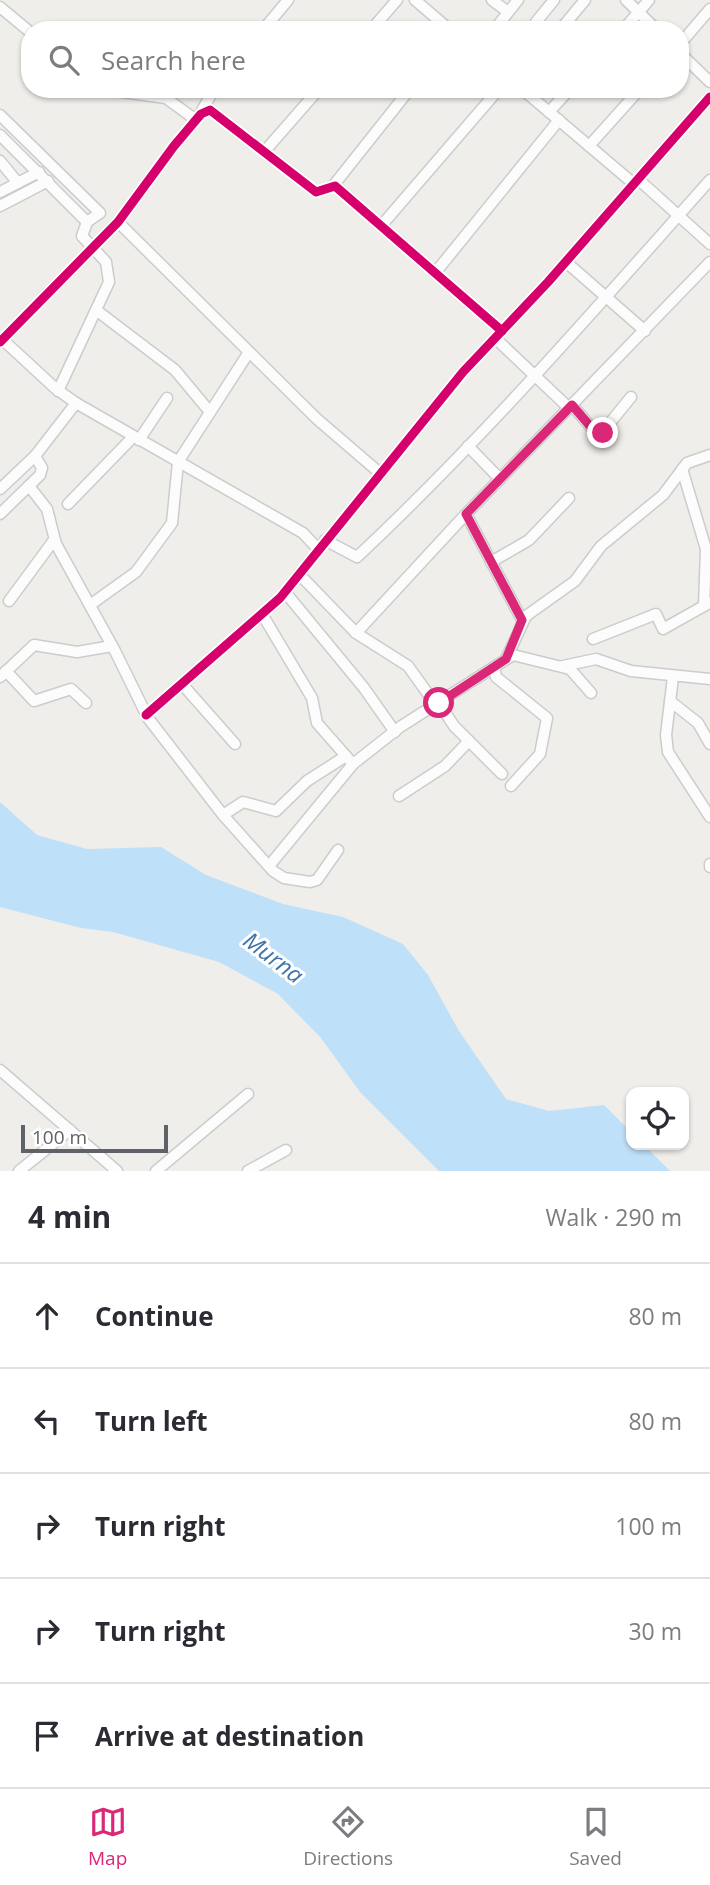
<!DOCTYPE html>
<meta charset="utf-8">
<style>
body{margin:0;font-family:"Open Sans",sans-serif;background:#f7f7f7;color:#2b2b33}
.controls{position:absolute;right:21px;bottom:21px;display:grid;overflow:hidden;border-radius:14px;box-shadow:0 2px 5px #0004}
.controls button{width:63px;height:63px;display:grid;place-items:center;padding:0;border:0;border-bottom:2px solid #e1e1e2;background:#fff;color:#2b2b33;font:35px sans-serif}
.scale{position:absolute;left:21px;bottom:18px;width:147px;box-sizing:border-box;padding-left:7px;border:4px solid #5f6368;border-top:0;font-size:19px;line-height:24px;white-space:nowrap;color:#5f6368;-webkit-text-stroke:5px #fff;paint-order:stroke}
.stop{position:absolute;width:21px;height:21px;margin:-16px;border:5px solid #db2777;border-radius:50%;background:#fff}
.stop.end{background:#db2777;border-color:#fff;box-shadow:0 2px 7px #0008}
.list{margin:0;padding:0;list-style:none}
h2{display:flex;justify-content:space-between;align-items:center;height:91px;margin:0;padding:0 28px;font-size:30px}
h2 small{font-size:23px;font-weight:400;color:#7c7c81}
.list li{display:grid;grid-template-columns:46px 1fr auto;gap:21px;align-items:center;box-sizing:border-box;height:105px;padding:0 28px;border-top:2px solid #e1e1e2}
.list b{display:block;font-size:26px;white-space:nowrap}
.list em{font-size:23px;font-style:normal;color:#7c7c81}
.icon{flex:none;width:38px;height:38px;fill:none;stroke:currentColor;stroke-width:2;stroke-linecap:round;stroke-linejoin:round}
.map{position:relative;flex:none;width:710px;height:1171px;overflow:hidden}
.search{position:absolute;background:#fff;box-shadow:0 2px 5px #0004;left:21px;right:21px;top:21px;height:77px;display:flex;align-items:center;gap:18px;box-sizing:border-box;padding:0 24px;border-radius:28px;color:#7c7c81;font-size:26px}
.sheet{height:616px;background:#fff}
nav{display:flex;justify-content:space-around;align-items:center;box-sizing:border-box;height:98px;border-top:2px solid #e1e1e2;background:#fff;font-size:19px;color:#7c7c81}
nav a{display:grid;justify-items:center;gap:4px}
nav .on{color:#db2777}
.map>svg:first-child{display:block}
.water{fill:#bfe0f9}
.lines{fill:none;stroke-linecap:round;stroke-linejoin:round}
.minor-casing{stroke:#cbcccc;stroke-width:13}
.minor{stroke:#fdfcfc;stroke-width:10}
.cycleway-casing{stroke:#fff;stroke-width:13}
.cycleway{stroke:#d6006c;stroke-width:9}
.route{stroke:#db2777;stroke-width:9}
.labels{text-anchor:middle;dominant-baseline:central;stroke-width:6;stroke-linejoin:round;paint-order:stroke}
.water-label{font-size:23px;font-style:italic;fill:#4174aa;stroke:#fff}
</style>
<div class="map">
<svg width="710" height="1171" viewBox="0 0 710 1171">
<rect width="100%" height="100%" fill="#efeeea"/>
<path class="water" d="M0,802l37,33 50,14 74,-2 45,28 77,29 60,13 60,27 25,31 31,56 47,68 43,12 55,-6 27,27v13h13l26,26h-231l-79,-79 -39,-54 -43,-44 -59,-32 -106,-30 -32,-4 -81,-21z"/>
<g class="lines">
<g class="minor-casing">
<g id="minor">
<path d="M415,0l35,30"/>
<path d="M492,0l16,12"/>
<path d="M626,0l31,30"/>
<path d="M0,7l30,25"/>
<path d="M536,22l18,-22"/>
<path d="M263,30l25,-30"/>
<path d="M371,30l26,-30"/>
<path d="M494,30l24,-30"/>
<path d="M560,30l25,-30"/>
<path d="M623,30l26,-30"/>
<path d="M680,44l30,-35"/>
<path d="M680,53l30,29"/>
<path d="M100,89l66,9 30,22"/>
<path d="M522,89l112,95"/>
<path d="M549,112l21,-23"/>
<path d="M0,115l100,98 -13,9 -5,14 24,26 3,20 -51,109"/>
<path d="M199,116l15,-27"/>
<path d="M0,135l87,87"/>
<path d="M589,146l51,-57"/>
<path d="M264,152l55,-63"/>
<path d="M0,161l18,22"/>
<path d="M638,179l72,65"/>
<path d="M333,186l77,-97"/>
<path d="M0,192l39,-20"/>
<path d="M0,206l48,-25"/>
<path d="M118,222l199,197 64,55"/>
<path d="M381,226l118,-137"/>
<path d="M566,262l79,69"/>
<path d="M435,273l124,-153"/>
<path d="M96,310l79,60 35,42"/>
<path d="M495,338l74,70"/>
<path d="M3,340l52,48 21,15 227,130 15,16"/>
<path d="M0,342l118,-120 56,-76 27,-32 9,-4 106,82 19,-6 167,145"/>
<path d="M572,405l24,28 5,1 30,-37"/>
<path d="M139,440l28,-42"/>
<path d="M468,446l32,33"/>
<path d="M682,469l24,80 -2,57"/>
<path d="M29,486l18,23 9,35 59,107 33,67 75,97 50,56 11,7 26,4 7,-2 21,-30"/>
<path d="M0,489l35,-33 41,-53"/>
<path d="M68,504l65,-67"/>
<path d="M0,514l40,-39 2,-7 -7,-12"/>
<path d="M466,514l56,106"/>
<path d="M325,540l32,17c126,-118 239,-249 353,-377"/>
<path d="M491,562l38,-22 40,-42"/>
<path d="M299,574l57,59 52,33 28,39"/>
<path d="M285,592l79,96 31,44"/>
<path d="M9,601l45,-61"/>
<path d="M90,605l46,-33 36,-49 6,-61 71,-110"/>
<path d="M262,614l50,84 5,25 36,41"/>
<path d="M356,633l110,-119 244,-252"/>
<path d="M593,639l63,-25 7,15 46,-26"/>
<path d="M506,659l20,-43 49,-35 26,-35 62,-51 24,-32 23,-8"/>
<path d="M563,666l33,-7 35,12 79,8"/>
<path d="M494,667l2,10 51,41 -7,36 -29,32"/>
<path d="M6,671l28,30 37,-12 15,14"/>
<path d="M0,677l34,-32 43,7 35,-6"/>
<path d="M673,677l-7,58 2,17 42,65"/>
<path d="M182,684l53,60"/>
<path d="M670,701l28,22 12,21"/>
<path d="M439,703l15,23 48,48"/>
<path d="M146,715l134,-117 183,-226 85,-90 162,-185"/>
<path d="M399,796l46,-30 24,-25"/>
<path d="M223,815l20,-13 33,9 31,-30 39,-25"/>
<path d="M710,864v3"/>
<path d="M269,866l84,-102 47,-37 113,-72 57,14 21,24"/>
<path d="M0,1070l117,101"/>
<path d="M19,1171l51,-41"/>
<path d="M156,1171l92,-77"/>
<path d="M248,1171l38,-21"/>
</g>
</g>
<use href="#minor" class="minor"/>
<g class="cycleway-casing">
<g id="cycleway">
<path d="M0,342l118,-120 56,-76 27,-32 9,-4 106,82 19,-6 167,145"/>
<path d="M146,715l134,-117 183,-226 85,-90 162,-185"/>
</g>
</g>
<use href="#cycleway" class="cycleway"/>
</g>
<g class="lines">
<path class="route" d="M439,703l67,-44 16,-39 -56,-106 106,-109 24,28h7"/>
</g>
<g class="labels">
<g class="water-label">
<text transform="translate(274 957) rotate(37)">Murna</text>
</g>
</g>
</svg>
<div class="controls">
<button><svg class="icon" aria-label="locate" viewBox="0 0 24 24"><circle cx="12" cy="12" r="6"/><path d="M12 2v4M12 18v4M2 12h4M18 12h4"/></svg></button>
</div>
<div class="scale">100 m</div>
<div class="stop" style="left:439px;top:703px"></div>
<div class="stop end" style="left:603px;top:433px"></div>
<div class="search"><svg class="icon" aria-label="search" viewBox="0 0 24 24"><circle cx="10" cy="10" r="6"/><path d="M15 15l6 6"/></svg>Search here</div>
</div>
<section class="sheet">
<h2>4 min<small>Walk · 290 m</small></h2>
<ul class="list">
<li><svg class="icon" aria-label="ahead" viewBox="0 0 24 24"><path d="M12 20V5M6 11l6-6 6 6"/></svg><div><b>Continue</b></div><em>80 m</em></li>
<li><svg class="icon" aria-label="left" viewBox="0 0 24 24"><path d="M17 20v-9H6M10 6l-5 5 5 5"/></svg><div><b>Turn left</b></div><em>80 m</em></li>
<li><svg class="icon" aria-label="right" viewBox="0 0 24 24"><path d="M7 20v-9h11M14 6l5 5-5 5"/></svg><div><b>Turn right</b></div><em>100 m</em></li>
<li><svg class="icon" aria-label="right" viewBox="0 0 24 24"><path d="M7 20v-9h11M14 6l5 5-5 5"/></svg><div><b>Turn right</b></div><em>30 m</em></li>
<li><svg class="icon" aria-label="arrive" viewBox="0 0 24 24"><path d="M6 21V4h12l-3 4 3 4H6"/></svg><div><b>Arrive at destination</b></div></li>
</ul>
</section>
<nav>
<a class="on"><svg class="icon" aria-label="map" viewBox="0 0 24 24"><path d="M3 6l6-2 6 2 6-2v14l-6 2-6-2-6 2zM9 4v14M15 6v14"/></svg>Map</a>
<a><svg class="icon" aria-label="directions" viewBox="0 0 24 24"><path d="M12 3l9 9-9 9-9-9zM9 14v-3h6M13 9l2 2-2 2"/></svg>Directions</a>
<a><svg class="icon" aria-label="saved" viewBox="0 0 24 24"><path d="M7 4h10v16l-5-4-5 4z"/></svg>Saved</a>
</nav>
